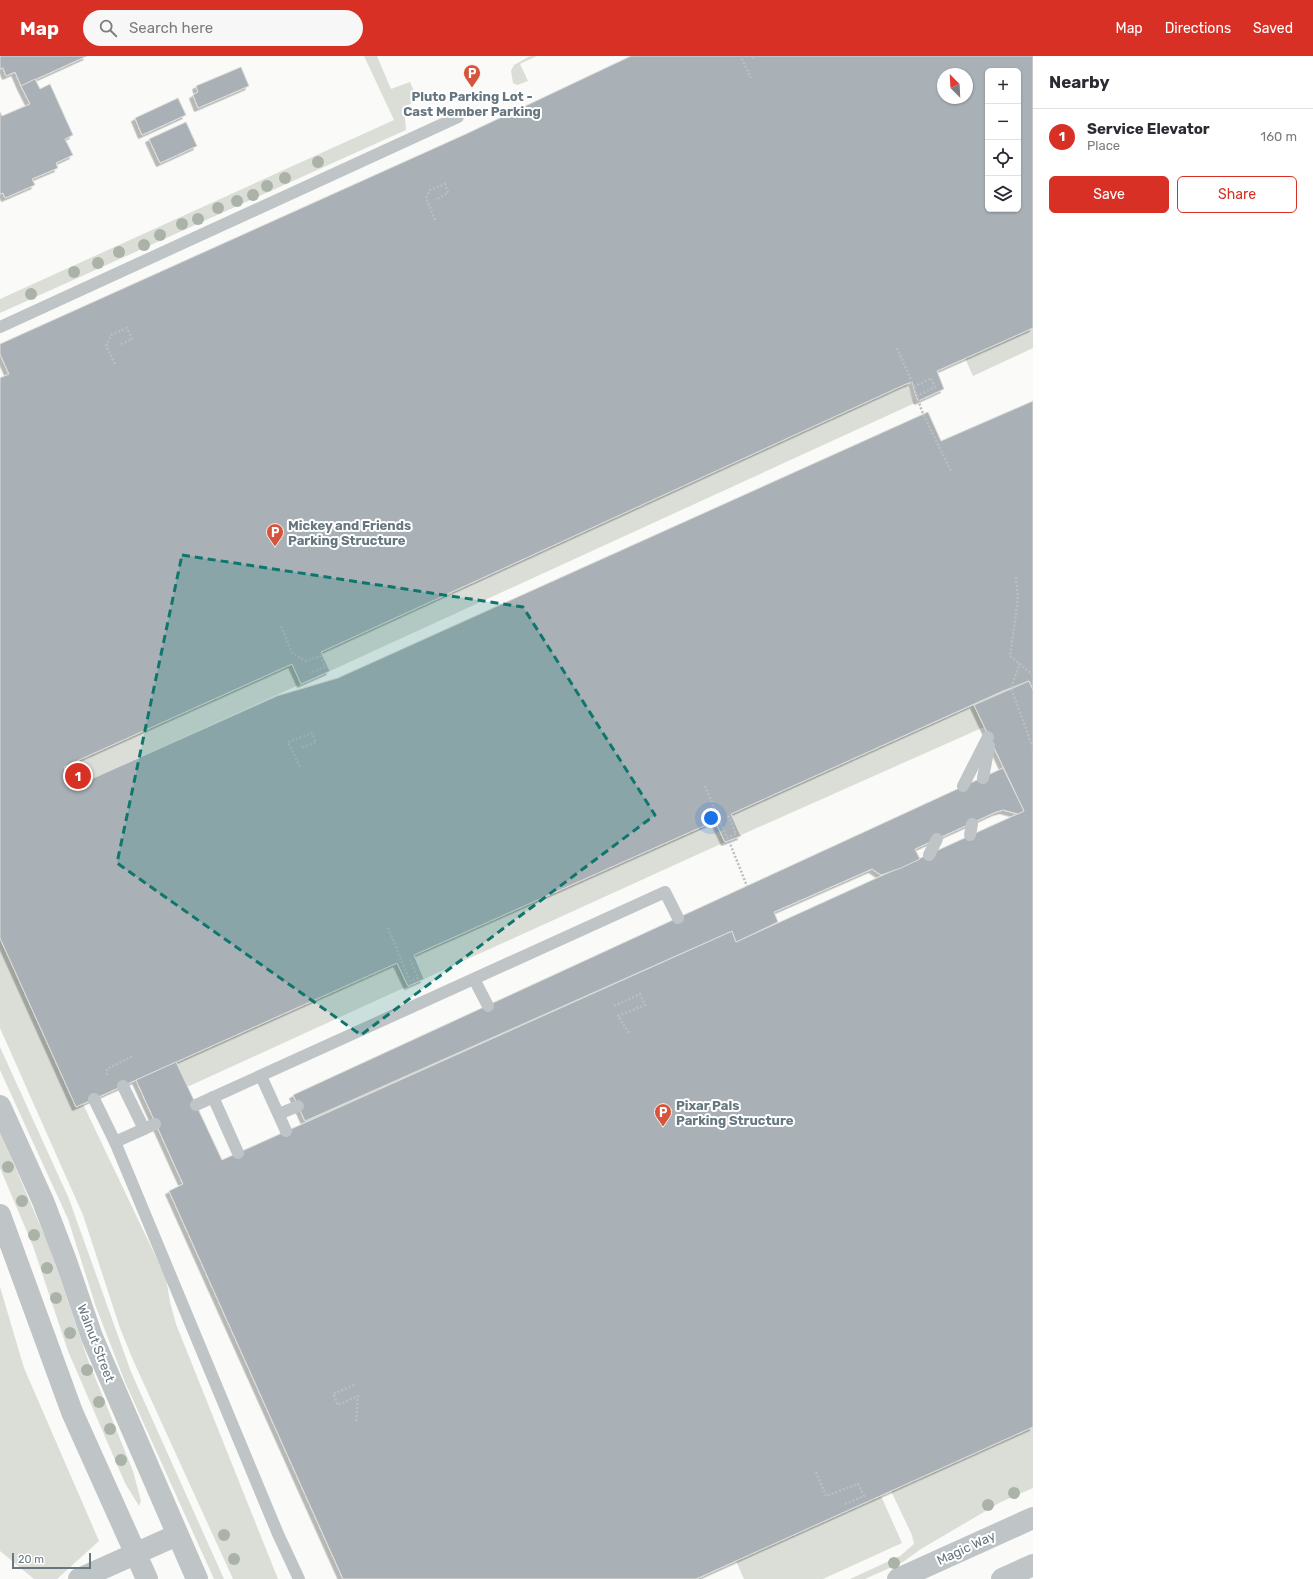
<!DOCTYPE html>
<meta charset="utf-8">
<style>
body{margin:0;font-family:Rubik,sans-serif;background:#f7f7f7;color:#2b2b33}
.controls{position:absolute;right:12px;top:12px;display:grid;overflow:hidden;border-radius:6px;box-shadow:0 1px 3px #0004}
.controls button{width:36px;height:36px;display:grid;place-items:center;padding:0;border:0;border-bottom:1px solid #e1e1e2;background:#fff;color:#2b2b33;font:20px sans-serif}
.compass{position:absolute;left:937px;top:12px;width:36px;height:36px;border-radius:50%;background:#fff;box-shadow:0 1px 3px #0004;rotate:336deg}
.scale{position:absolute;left:12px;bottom:10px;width:79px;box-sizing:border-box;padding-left:4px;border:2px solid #667780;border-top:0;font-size:11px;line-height:14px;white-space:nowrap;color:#667780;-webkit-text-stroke:3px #fff;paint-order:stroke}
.you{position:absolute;left:711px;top:762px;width:14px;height:14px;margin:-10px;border:3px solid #fff;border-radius:50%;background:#1a73e8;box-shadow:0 0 0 6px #1a73e833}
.badge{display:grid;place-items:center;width:26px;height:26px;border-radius:50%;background:#d93025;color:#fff;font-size:13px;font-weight:700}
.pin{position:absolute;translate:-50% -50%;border:2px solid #fff;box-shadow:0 1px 4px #0006}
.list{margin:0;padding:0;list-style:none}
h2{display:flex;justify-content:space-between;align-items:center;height:52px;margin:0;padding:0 16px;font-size:17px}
h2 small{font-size:13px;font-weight:400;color:#7c7c81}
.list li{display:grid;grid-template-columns:26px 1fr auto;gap:12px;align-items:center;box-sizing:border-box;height:56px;padding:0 16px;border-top:1px solid #e1e1e2}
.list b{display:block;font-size:15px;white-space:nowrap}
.list p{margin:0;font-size:13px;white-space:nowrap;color:#7c7c81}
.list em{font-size:13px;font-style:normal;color:#7c7c81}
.actions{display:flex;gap:8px;padding:12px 16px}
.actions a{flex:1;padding:9px 0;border:1px solid #d93025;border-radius:6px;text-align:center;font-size:14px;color:#d93025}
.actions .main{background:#d93025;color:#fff}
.icon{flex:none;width:22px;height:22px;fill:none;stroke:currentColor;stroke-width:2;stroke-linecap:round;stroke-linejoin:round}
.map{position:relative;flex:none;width:1033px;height:1523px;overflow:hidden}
header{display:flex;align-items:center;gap:24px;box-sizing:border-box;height:56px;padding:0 20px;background:#d93025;color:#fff}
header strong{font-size:19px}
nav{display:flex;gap:22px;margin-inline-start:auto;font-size:14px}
.search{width:280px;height:36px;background:#f7f7f7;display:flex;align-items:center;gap:10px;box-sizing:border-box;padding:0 14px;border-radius:22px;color:#7c7c81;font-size:15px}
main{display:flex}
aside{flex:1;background:#fff}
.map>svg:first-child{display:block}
.green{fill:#daded7}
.building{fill:#a9b1b6;stroke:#dcdcda;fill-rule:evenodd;filter:url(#shadow)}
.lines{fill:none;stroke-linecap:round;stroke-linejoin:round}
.path{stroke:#babec0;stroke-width:2.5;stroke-dasharray:2 2;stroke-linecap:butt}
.service{stroke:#bfc4c7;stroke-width:12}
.minor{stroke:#bfc4c7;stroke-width:22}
.tertiary{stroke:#bfc4c7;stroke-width:22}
.tree{fill:#abb3a8}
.marked{fill:#0f766e;fill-opacity:0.2;stroke:#0f766e;stroke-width:3;stroke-dasharray:8 5;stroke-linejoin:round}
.labels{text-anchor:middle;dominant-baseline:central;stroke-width:4;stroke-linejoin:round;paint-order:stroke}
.poi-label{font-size:13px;font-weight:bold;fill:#667780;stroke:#fff;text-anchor:start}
.street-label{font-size:13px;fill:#667780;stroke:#fff}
</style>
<header>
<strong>Map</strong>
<div class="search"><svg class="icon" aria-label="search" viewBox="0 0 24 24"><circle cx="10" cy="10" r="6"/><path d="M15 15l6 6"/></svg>Search here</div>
<nav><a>Map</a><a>Directions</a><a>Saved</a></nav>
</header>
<main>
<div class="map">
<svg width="1033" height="1523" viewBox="0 0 1033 1523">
<defs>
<filter id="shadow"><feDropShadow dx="-3.5" dy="3.5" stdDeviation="0" flood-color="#0004"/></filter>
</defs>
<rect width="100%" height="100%" fill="#fafaf8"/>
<g class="green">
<path d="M364,0h13l14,33 19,-7 8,18 -14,7 2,23 -406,183v-14l394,-179z"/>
<path d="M530,0h7l-17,8 8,17 -11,4 -4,-2 -2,-12 3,-6z"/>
<path d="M1033,272v20l-60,28 -8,-18z"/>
<path d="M906,328l9,19 -585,268 -9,-19z"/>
<path d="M292,608l9,20 -212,96 -10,-20z"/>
<path d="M974,649l10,22 -243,108 -10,-21z"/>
<path d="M715,765l10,21 -301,137 -10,-24z"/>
<path d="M0,882l76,169 7,-3 83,174 4,24 6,22 102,255h-45l-100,-219 -13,-32 -37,-113 -83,-187z"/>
<path d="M397,907l11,23 -245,112 -21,-8 -6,-10z"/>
<path d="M0,991l69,152 62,173 93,207h-10l-89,-197 -29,-75 -28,-88 -68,-149z"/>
<path d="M0,1076l49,114 39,114 45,111 8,30 -2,5 -14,-23 -57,-132 -35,-105 -33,-78z"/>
<path d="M0,1231l24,81 75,173 -42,38h-23l-34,-28z"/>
<path d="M1033,1371v61l-32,14 -80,47 -18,13 -38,17h-15l50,-23 14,-12 -2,-9 -21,-44z"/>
<path d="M881,1440l21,47 -79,36h-79l-8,-18z"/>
</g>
<g class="building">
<path d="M0,0h87l-66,30 -6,-14 -9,4 -3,-8 -3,1z"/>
<path d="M631,0h402v272l-96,43 7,18 -26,12 -6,-19 -6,2 -585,268 9,19 -29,13 -9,-20 -213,96 10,20 188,-84 61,-18 590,-266 13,29 92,-40v289l-4,-9 -26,10 -272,123 10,22 -16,6 -10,-21 -301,134 10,24 -16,7 -11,-23 -321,144 -76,-169v-560l9,-4 -9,-20v-10l466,-210zM988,15h30v138h-30zM943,18h24v24h-24z"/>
<path d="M241,11l8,19 -51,22 -5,-13 5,-3 -2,-6z"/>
<path d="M35,23l5,10 10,-5 23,51 -8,4 8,16 -17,8 2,5 -26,11 3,6 -30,13 -2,-5 -3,1v-82l2,4 28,-12 -9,-18z"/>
<path d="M178,42l8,17 -44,20 -7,-17z"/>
<path d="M186,66l11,24 -37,17 -11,-24z"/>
<path d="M1029,625l4,9v737l-337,152h-353l-174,-388 14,-7 -47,-104 40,-18 46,98 510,-229 4,11 288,-131 -50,-106z"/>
<path d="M79,704l10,20 -16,8 -9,-21z"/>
<path d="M1003,712l21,43 -6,3 -15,-4 -7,2 -81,37 5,10 -19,9 -20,7 -9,-6 -98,43 4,10 -42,20 -4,-11 -427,190 -12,-26z"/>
</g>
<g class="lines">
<g class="path">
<path d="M743,0l-2,1 10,21"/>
<path d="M752,2l5,-2"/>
<path d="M435,164l-9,-22 4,-8 15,-6 3,9 -13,7"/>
<path d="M897,292l15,34 11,32 29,59"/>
<path d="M115,308l-9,-18 5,-11 16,-7 5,11 -13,6"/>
<path d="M914,331l17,-9 4,9 -18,9"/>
<path d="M1016,521l2,22 -8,57 23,19"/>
<path d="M281,570l11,27 14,8 14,-5 5,11 -15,6"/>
<path d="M1020,607l-9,25 22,60"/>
<path d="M300,711l-12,-25 24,-9 4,9 -15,6"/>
<path d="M705,730l22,52 9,-4 -8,-19"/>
<path d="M729,785l18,45"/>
<path d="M388,872l22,53 8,-3 -8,-18"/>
<path d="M614,950l26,-12 5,11 -27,11 11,17"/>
<path d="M107,1019v-6l26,-13"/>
<path d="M354,1329l-21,9 5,11 20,-9 -2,27"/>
<path d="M816,1416l10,24 32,-12 6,12 -19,8"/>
</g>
<g class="service">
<path d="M0,271l458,-210"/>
<path d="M983,722l6,-32"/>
<path d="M963,730l25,-49"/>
<path d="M970,779l2,-11"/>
<path d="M929,799l8,-16"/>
<path d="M474,923l14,27"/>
<path d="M261,1020l25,55"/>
<path d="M123,1030l21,43"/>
<path d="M213,1041l25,56"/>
<path d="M94,1043l21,43 163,392 21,45"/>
<path d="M196,1049l469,-213 13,26"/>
<path d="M279,1058l19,-8"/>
<path d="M115,1086l40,-18"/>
</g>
<path class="minor" d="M79,1523l98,-44"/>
<g class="tertiary">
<path d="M0,1050l43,95 23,60 26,76 105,242"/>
<path d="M0,1159l72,197 75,167"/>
<path d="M898,1523l135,-61"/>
<path d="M1002,1523l31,-14"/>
</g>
</g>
<g class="tree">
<circle cx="318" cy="106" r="6"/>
<circle cx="285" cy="122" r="6"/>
<circle cx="267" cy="130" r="6"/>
<circle cx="253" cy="139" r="6"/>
<circle cx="237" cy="145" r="6"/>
<circle cx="218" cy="152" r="6"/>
<circle cx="198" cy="163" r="6"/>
<circle cx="182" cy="168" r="6"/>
<circle cx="160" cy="179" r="6"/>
<circle cx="144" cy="189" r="6"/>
<circle cx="119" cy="196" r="6"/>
<circle cx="98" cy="207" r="6"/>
<circle cx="74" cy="216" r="6"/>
<circle cx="31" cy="238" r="6"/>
<circle cx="8" cy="1111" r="6"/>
<circle cx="22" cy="1145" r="6"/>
<circle cx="34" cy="1179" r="6"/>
<circle cx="47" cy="1212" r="6"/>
<circle cx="56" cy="1242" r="6"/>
<circle cx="70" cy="1277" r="6"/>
<circle cx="87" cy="1314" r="6"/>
<circle cx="99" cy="1346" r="6"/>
<circle cx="110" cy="1373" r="6"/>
<circle cx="121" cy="1404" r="6"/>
<circle cx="1014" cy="1437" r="6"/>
<circle cx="988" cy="1449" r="6"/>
<circle cx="224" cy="1479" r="6"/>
<circle cx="234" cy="1503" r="6"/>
<circle cx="894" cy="1507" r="6"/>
</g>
<path class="marked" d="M182,499l341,52 132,208 -294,220 -244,-172z"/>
<defs>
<g id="parking-pin" transform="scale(0.9)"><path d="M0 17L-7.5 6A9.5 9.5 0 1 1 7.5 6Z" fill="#d6543b" stroke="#fff"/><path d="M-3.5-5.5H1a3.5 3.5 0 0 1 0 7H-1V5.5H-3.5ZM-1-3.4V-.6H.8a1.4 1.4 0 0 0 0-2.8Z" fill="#fff"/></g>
</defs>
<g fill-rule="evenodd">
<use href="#parking-pin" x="472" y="17"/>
<use href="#parking-pin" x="275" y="476"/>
<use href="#parking-pin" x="663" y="1056"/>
</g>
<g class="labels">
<g class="poi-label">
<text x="472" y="40" text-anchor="middle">Pluto Parking Lot -<tspan x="472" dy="15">Cast Member Parking</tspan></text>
<text x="288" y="469">Mickey and Friends<tspan x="288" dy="15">Parking Structure</tspan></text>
<text x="676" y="1049">Pixar Pals<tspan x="676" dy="15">Parking Structure</tspan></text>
</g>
<g class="street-label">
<text transform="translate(96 1287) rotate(69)">Walnut Street</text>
<text transform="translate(966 1492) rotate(-25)">Magic Way</text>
</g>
</g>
</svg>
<div class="controls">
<button>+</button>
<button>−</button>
<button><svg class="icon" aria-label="locate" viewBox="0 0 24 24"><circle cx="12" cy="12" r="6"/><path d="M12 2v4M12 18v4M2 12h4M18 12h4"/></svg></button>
<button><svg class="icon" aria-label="layers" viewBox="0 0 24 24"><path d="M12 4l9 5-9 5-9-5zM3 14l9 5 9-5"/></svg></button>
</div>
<svg class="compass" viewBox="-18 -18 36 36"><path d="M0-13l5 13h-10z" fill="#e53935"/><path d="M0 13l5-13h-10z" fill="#7c7c81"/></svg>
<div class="scale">20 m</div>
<div class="you"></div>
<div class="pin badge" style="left:78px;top:720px">1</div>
</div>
<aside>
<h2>Nearby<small></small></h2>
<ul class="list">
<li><span class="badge">1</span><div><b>Service Elevator</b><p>Place</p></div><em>160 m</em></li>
</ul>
<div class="actions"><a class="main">Save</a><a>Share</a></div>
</aside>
</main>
